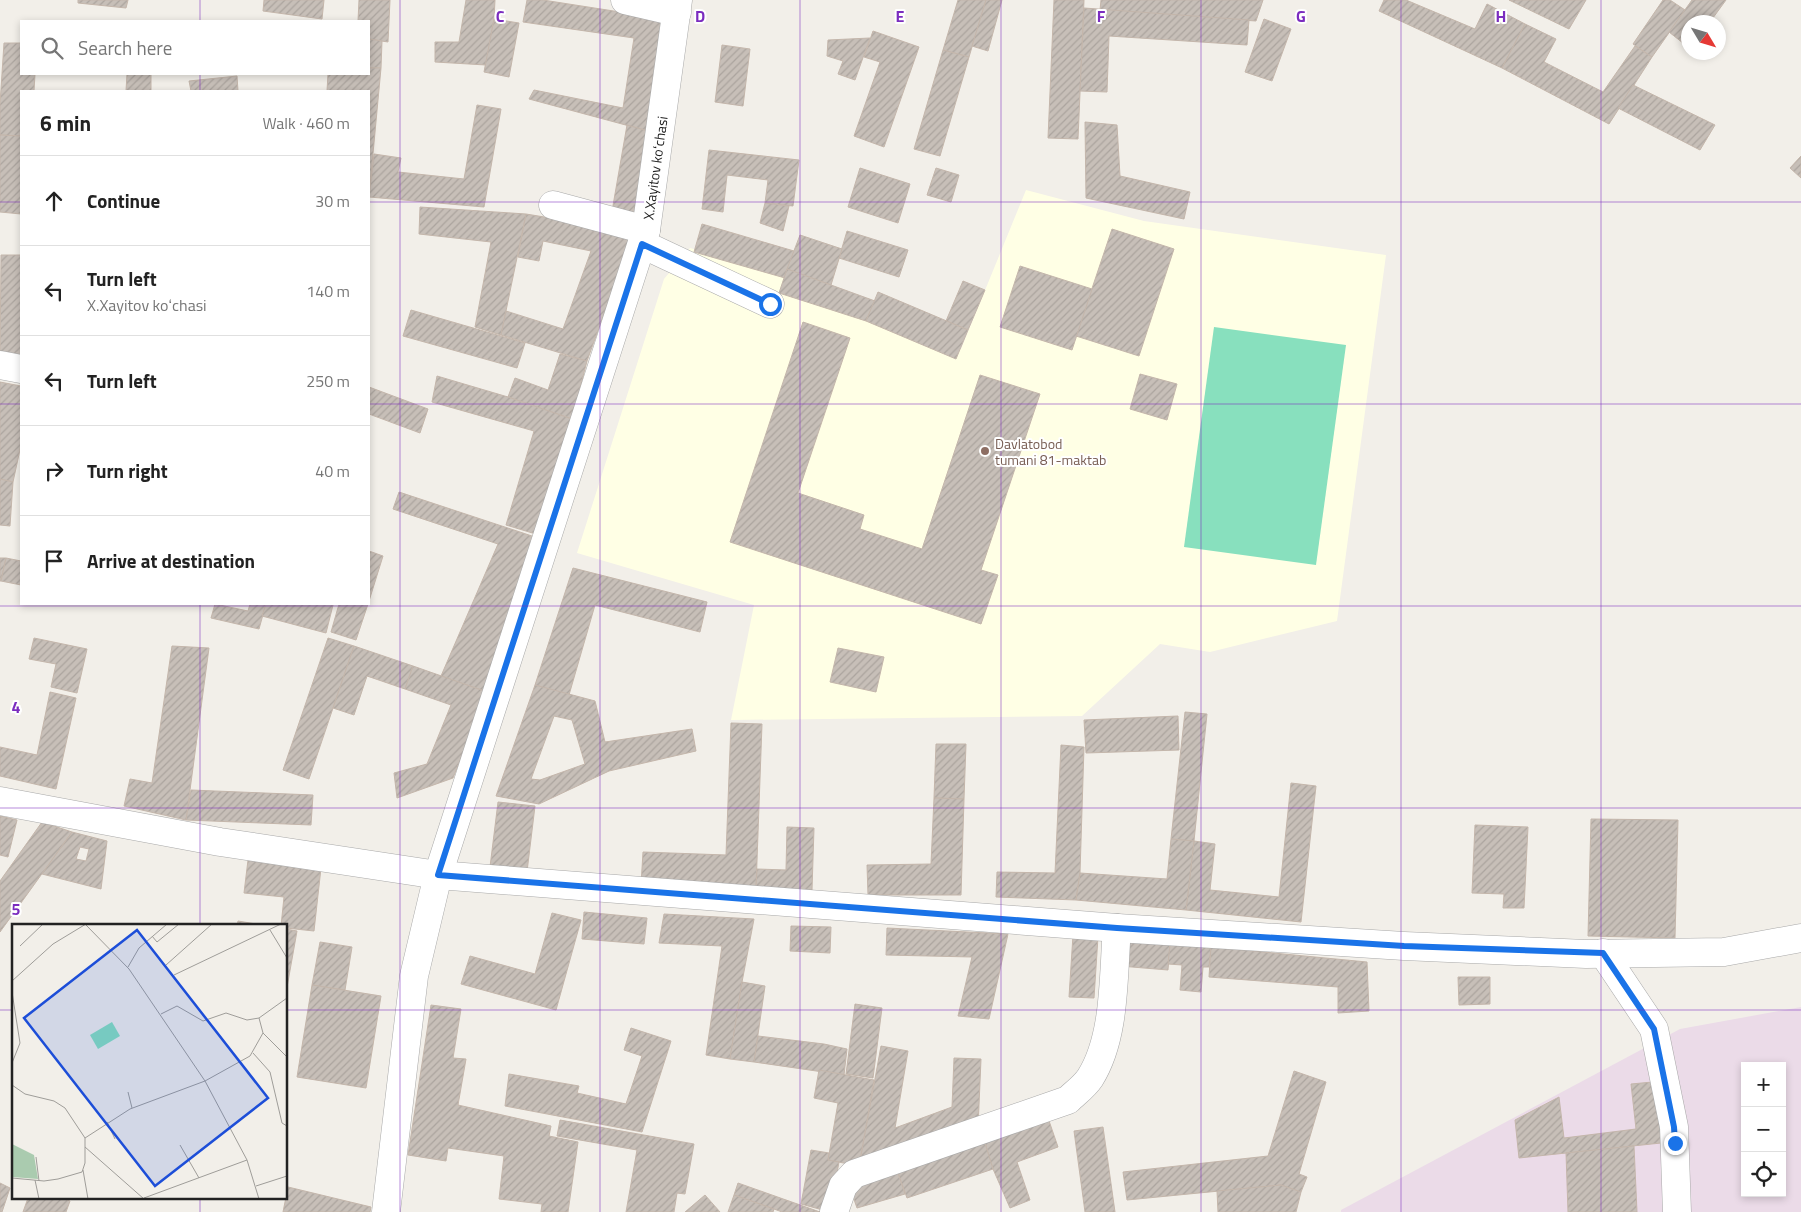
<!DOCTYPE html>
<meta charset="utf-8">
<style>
body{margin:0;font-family:"Titillium Web",sans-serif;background:#f2f2f2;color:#222}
.controls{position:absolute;right:15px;bottom:15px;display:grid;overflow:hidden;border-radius:0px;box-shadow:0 2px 8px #0003}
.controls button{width:45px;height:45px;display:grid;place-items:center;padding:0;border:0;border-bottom:1px solid #e0e0e0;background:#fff;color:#222;font:25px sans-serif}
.compass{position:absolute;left:1681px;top:15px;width:45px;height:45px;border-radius:50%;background:#fff;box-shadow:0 2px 8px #0003;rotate:128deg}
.stop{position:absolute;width:15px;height:15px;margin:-11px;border:4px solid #1a73e8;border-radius:50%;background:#fff}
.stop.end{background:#1a73e8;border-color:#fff;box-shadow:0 1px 5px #0008}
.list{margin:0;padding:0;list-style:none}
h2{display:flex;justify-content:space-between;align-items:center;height:65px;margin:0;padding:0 20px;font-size:21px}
h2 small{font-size:16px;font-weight:400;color:#767676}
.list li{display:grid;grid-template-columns:32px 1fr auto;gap:15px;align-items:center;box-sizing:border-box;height:90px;padding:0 20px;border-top:1px solid #e0e0e0}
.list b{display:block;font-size:19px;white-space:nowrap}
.list p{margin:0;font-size:16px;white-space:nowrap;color:#767676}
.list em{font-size:16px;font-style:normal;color:#767676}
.icon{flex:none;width:28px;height:28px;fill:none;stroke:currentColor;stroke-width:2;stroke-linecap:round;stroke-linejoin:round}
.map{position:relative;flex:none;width:1801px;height:1212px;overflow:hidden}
.search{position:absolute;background:#fff;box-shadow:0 2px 8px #0003;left:20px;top:20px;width:350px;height:55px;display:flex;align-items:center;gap:12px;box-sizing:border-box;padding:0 18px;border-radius:0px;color:#767676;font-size:19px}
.panel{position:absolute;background:#fff;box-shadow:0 2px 8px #0003;left:20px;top:90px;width:350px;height:515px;border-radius:0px}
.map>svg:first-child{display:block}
.industrial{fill:#ebdbe8;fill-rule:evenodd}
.education{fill:#ffffe5}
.pitch{fill:#88e0be}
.building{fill:url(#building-hatch);stroke:#c4b6ab;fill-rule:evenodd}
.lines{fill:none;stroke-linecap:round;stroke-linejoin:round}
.minor-casing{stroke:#a9a9a9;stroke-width:29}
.minor{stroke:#fff;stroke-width:28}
.route{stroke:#1a73e8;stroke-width:6}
.grid{fill:none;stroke:#7b2cbf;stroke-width:1;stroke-opacity:0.55}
.education-dot{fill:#8d6e63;stroke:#fff;stroke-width:2}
.labels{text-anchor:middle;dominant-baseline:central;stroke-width:4;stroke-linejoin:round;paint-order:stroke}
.street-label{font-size:14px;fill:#222;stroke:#fff}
.education-label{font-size:14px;fill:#785e54;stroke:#fff;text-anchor:start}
.inset-road{fill:none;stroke:#9f9d99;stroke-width:1}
.view{fill:#1d4ed8;fill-opacity:0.15;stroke:#1d4ed8;stroke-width:2.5}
.inset-edge{fill:none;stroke:#222;stroke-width:2.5}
.grid-label{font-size:16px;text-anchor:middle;font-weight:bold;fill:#7b2cbf;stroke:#fff;stroke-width:4;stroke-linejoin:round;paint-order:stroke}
</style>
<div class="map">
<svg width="1801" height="1212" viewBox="0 0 1801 1212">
<defs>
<pattern id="building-hatch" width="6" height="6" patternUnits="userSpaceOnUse" patternTransform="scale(1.25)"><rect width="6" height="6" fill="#c7bfb8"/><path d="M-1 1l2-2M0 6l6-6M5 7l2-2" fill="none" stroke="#aba49e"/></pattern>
</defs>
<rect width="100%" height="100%" fill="#f2efe9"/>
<path class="industrial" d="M1801,1007v205h-460v-2l339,-181zM1745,1066h37v127h-37z"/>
<path class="education" d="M1026,190l118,31 242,34 -49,366 -127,31 -50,-8 -78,72 -351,4 23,-115 -177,-52 87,-274 26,-31 97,26 -5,17 179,58z"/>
<path class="pitch" d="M1214,327l132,18 -30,220 -132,-18z"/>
<g class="building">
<path d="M78,0h50l-2,8 -48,-5z"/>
<path d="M264,0h60l-2,19 -59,-8z"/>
<path d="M359,0h31l-2,42 -19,-3v-18h-11z"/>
<path d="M466,0h29l-1,19 -8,46 -51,-3v-20h24z"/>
<path d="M527,0h16l122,19 -17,112 -119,-32 5,-9 89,18 11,-70 -111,-16z"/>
<path d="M958,0h28l-17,57 -26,-7z"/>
<path d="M986,0h16l-14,51 -16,-5z"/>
<path d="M1054,0h30l-6,139 -30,-1z"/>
<path d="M1101,0h162l-7,21 -156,-11z"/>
<path d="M1384,0h22l69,29 12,-25 38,20 -23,44 -123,-57z"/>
<path d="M1509,0h77l-17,29z"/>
<path d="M1663,0h7l15,10 -33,47 -19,-13z"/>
<path d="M1692,0h34l-16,22h-22v25l-19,-15z"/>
<path d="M1084,8l165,12 -2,25 -138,-9 -2,56 -27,-1z"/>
<path d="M494,19l25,4 -10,54 -25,-5z"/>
<path d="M1264,19l27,10 -19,52 -27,-9z"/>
<path d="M1525,24l31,15 -12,23 59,30 32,-46 17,11 -43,67 -107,-56z"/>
<path d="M873,31l46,16 -35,100 -30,-11 26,-74 -16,-5z"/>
<path d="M870,38l-15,42 -17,-6 5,-13 -16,-5 1,-16z"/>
<path d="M369,39l13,2 -1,27h-12z"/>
<path d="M4,43h17v31h14l-1,17h-13v45l-21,-1v-31z"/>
<path d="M722,45l28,4 -7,57 -28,-4z"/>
<path d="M943,50l26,7 -29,99 -26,-7z"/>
<path d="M369,68h12l-12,128v-105h-42l1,-17h41z"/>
<path d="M127,74h24v17h-25z"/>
<path d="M237,76l1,15h-47l-2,-10z"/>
<path d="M1633,85l82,40 -15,25 -82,-42z"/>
<path d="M477,105l24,4 -17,98 -115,-10 5,-43 27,4 -3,14 66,7z"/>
<path d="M1085,122l32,3 3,51 70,16 -6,27 -98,-21z"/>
<path d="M627,125l21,6 -13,91 -24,-5z"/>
<path d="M0,135l21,1v78l-21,-2z"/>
<path d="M709,150l90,10 -6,46 -28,-3 3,-23 -41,-5 -4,37 -21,-3z"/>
<path d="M1801,156v22l-11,-10z"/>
<path d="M860,168l50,16 -12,39 -50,-16z"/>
<path d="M936,168l23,7 -8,27 -24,-7z"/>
<path d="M765,203l24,3 -6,25 -23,-8z"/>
<path d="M420,207l106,7 -25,121 -26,-8 16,-85 -72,-8z"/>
<path d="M526,214l73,12 32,13 -44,122 -86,-26 5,-24 57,18 28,-78 -48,-10 -4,20 -21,-4z"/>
<path d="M702,224l92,27 -9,27 -91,-26z"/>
<path d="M1112,229l62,20 -35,107 -63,-20z"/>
<path d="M847,231l61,19 -9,27 -60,-19z"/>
<path d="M800,235l42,14 -11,36 -44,-16z"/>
<path d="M1,255h20v108l-21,-3z"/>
<path d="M1020,266l72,23 -20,61 -72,-23z"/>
<path d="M787,269l88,32 -9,20 -87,-28z"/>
<path d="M963,281l22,9 -17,40 -22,-9z"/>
<path d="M878,292l90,38 -12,29 -90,-38z"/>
<path d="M411,310l114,33 -8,25 -114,-32z"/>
<path d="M803,322l47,16 -52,155 66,22 -4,14 62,20 58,-174 60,19 -59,176 17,5 -17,49 -251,-82z"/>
<path d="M560,354l27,7 -15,58 -64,-22 7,-19 33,12z"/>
<path d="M1140,374l37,10 -10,36 -37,-11z"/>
<path d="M437,376l71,21 64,22 -33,116 -33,-10 28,-94 -102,-29z"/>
<path d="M0,382l21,4v59l-8,37 -13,-3z"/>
<path d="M369,387l59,22 -8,24 -51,-19z"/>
<path d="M0,479l13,3 -3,44 -10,-1z"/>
<path d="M399,492l139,46 -51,154 -46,-16 57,-132 -105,-35z"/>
<path d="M369,551l14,5 -14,45z"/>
<path d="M0,558h6l-5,23h-1z"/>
<path d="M6,558l15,3v24l-20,-4z"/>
<path d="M573,568l134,34 -7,30 -105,-27 -26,90 -34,-10z"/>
<path d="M215,604l33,7 2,-7h16l-7,25 -48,-11z"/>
<path d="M266,604h62l5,1 -7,28 -64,-17z"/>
<path d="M339,604h29l-12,36 -25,-8z"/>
<path d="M34,638l53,11 -10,44 -26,-6 5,-23 -27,-5z"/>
<path d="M328,638l26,8 -45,133 -26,-9z"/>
<path d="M172,646l37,2 -23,172 -62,-14 6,-27 22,4z"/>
<path d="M354,646l59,20 -8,23 -38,-13 -13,39 -21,-7z"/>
<path d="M838,648l46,9 -8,35 -46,-10z"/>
<path d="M413,666l74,26 -34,86 -56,20 -3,-25 33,-9 24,-59 -46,-16z"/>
<path d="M535,685l60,16 10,41 87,-13 4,22 -87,20 -70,33 -43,-8zM554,716l18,4 13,44 -45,16 -9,-1z"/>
<path d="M50,692l26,6 -20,91 -56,-13v-29l37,8z"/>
<path d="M1185,712l22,2 -13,127 -23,-2z"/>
<path d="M1178,716l1,34 -93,3 -2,-33z"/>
<path d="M731,723l31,1 -6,164 -115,-3 2,-33 83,3z"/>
<path d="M936,744h30l-2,55 -30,-1z"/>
<path d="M1061,745l23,2 -4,126 -4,27 -80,-3 1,-25 58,1z"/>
<path d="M1291,783l25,3 -15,136 -115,-12 8,-69 21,3 -5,46 69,7z"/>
<path d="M191,790l122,5 -2,30 -125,-5z"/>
<path d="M934,798l30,1 -3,96h-93l-1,-30 64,-1z"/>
<path d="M498,802l37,4 -9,74 -37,-5z"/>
<path d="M0,816l17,4 -9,37 -8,-2z"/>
<path d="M1591,819l87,1 -3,118 -87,-2z"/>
<path d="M42,822l30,10 -72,100v-51z"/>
<path d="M1475,825l53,2 -4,81h-21l1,-14 -32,-1z"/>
<path d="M787,827l27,1 -2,62 -56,-2 1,-19 29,1z"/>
<path d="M72,832l35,9 -6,48 -59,-15zM80,847l9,2 -3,12 -10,-2z"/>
<path d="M1171,839l23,2 -8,69 -110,-10 4,-27 87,6z"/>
<path d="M248,860l73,8 -7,63 -28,-3v-2h-5l3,-29 -40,-4z"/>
<path d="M584,912l63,6 -3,26 -62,-5z"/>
<path d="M552,913l29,7 -25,90 -95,-26 9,-28 65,18z"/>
<path d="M664,914l90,5 -12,63 -12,77 -24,-4 16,-109 -63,-3z"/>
<path d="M238,921l30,5h-31z"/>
<path d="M791,926l40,1 -1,26 -40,-2z"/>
<path d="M887,928l121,6 -19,85 -31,-3 14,-59 -86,-2z"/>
<path d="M286,929l11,2 -11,62z"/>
<path d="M1073,935l25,2 -4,61 -25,-1z"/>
<path d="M1122,940l48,4 -2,26 -48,-4z"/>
<path d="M320,942l32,5 -7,43 -33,-5z"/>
<path d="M1170,944l41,3 -2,20h-6l-2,25 -21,-2 2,-25 -14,-1z"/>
<path d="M1211,947l156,15 2,49 -31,2v-26l-129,-10z"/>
<path d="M1458,977h32v27l-31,1z"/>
<path d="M742,982l23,4 -11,76 -24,-3z"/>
<path d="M312,985l69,11 -15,92 -69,-11z"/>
<path d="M855,1004l27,4 -9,70 -27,-4z"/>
<path d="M431,1005l30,4 -8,49 13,1 -8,46 93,21 -2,10 29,6 -10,70h-27l1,-8 -43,-5 5,-43 -56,-8 -2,13 -38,-6z"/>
<path d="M631,1028l40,13 -29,91 -137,-26 4,-32 70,12 -2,7 49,11 16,-48 -18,-6z"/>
<path d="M758,1036l66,8 23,5 -3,26 -90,-13z"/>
<path d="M881,1046l27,5 -13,77 57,-21 2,-49 27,1 -3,69 -119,38z"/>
<path d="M819,1070l55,10 -15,86 -31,-6 10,-57 -24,-5z"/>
<path d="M1294,1071l32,11 -27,92 8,3 -6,15 -20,-7 -154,15 -4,-28 145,-16z"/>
<path d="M1674,1080l6,61 -161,17 -4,-38 44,-23 5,41 72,-9 -5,-45z"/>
<path d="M1047,1115l11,32 -41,15 13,38 -20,8 -17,-39 -9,-29z"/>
<path d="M560,1120l134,24 -9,50 -8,-1 -3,19h-48l11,-62 -80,-14z"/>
<path d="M1103,1127l12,85h-30l-11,-81z"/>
<path d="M984,1140l9,29 -86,29 -10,-28z"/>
<path d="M1634,1146l3,66h-69l-2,-59z"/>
<path d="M811,1150l18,3 -1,7 11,2 -9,50 -29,-8z"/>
<path d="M897,1170l8,24 -48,14 -8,-23z"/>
<path d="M0,1183l10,5 -8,24h-2z"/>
<path d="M738,1183l82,29h-38l-8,-3 -40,-14z"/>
<path d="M1281,1185l20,7 -5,20h-78l-1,-21z"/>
<path d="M288,1187l83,20 -1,5h-87z"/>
<path d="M705,1195l15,17h-35z"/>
<path d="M734,1195l40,14 -1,3h-45z"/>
<path d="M28,1198h33l9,3 -4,11h-43z"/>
</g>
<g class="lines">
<g class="minor-casing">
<g id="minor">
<path d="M625,0l52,12"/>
<path d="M553,205l93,25"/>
<path d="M642,244l128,60"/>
<path d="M0,365l21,4"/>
<path d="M0,801l220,41 218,33 679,53 287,18 182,8 138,-2 77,-14"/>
<path d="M1603,953l51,76 20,98 3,85"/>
<path d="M386,1212l28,-236 24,-101 208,-645 32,-230"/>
<path d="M834,1212l9,-26 11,-12 214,-74c7,-7 16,-13 22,-22 26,-41 23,-102 27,-150"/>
</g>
</g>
<use href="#minor" class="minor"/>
</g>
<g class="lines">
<path class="route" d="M770,304l-128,-60 -204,631 679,53 287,18 199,7 51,76 20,98 1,16"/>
</g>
<path class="grid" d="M200,0v21M400,0v1212M600,0v1212M800,0v1212M1001,0v1212M1201,0v1212M1401,0v1212M1601,0v1212M200,74v17M0,202h21M369,202h1432M0,404h21M369,404h1432M200,604v322M0,606h1801M0,808h1801M0,1010h14M286,1010h1515M200,1198v14"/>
<circle class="education-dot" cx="985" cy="451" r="5"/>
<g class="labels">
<g class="street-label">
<text transform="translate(655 168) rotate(-82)">X.Xayitov koʻchasi</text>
</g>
<g class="education-label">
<text x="995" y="443">Davlatobod<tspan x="995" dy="16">tumani 81-maktab</tspan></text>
</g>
</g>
<g transform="translate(12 924)">
<rect width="275" height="275" fill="#f2efe9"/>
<path d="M0,220l22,11 4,24 -26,-2z" fill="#aacbaf"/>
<path d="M100,98l8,14 -22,13 -8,-14z" fill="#88e0be"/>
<path class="inset-road" d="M74,1l43,44 76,112 42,79 12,39M258,6l17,28M140,12l5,6 22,-18M8,22l23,-22M154,41l46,-41M116,43l11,-19 28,-24M162,51l107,-51M0,57l41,-37 33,-20M0,68l8,51 -8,20M149,90l16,-8 26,15 23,-8 21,7 12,-2M251,109l24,24M241,129l17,19 12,51 5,3M0,161l13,9 29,7 11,7 20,30v25l-3,9 -24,7 -14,2 -32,-3M116,168l4,16M95,198l8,17M73,214l45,-29 75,-28 45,-25 13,-23 -4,-15 28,-20M168,221l19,33M73,223l59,52M24,233l3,24M71,246l5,29M23,256l4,19M244,262l31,-10M132,274l103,-38"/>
<path class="view" d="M125,6l131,168 -113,88 -131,-168z"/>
<rect width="275" height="275" class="inset-edge"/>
</g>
<g class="grid-label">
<text x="500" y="22">C</text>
<text x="700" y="22">D</text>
<text x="900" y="22">E</text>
<text x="1101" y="22">F</text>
<text x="1301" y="22">G</text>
<text x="1501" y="22">H</text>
<text x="16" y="713">4</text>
<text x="16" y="915">5</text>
</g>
</svg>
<div class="controls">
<button>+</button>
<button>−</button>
<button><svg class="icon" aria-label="locate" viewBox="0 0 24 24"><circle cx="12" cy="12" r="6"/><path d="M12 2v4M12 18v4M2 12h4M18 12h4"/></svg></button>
</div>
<svg class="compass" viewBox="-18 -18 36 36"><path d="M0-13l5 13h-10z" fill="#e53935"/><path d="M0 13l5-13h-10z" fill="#767676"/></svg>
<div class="stop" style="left:770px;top:304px"></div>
<div class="stop end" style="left:1675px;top:1143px"></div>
<div class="search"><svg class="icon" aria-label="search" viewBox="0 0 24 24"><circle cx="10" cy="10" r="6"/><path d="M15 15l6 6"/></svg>Search here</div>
<section class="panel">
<h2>6 min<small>Walk · 460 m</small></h2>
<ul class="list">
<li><svg class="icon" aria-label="ahead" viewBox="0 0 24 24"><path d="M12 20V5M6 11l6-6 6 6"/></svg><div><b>Continue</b></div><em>30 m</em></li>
<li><svg class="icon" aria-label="left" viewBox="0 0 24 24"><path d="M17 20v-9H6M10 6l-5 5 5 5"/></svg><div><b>Turn left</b><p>X.Xayitov koʻchasi</p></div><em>140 m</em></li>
<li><svg class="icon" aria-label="left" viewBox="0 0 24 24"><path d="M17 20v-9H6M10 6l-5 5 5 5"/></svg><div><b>Turn left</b></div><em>250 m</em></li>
<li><svg class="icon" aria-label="right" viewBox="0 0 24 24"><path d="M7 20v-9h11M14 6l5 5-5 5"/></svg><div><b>Turn right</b></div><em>40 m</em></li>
<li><svg class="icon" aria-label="arrive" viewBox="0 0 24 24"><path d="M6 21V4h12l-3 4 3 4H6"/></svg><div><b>Arrive at destination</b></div></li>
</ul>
</section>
</div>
